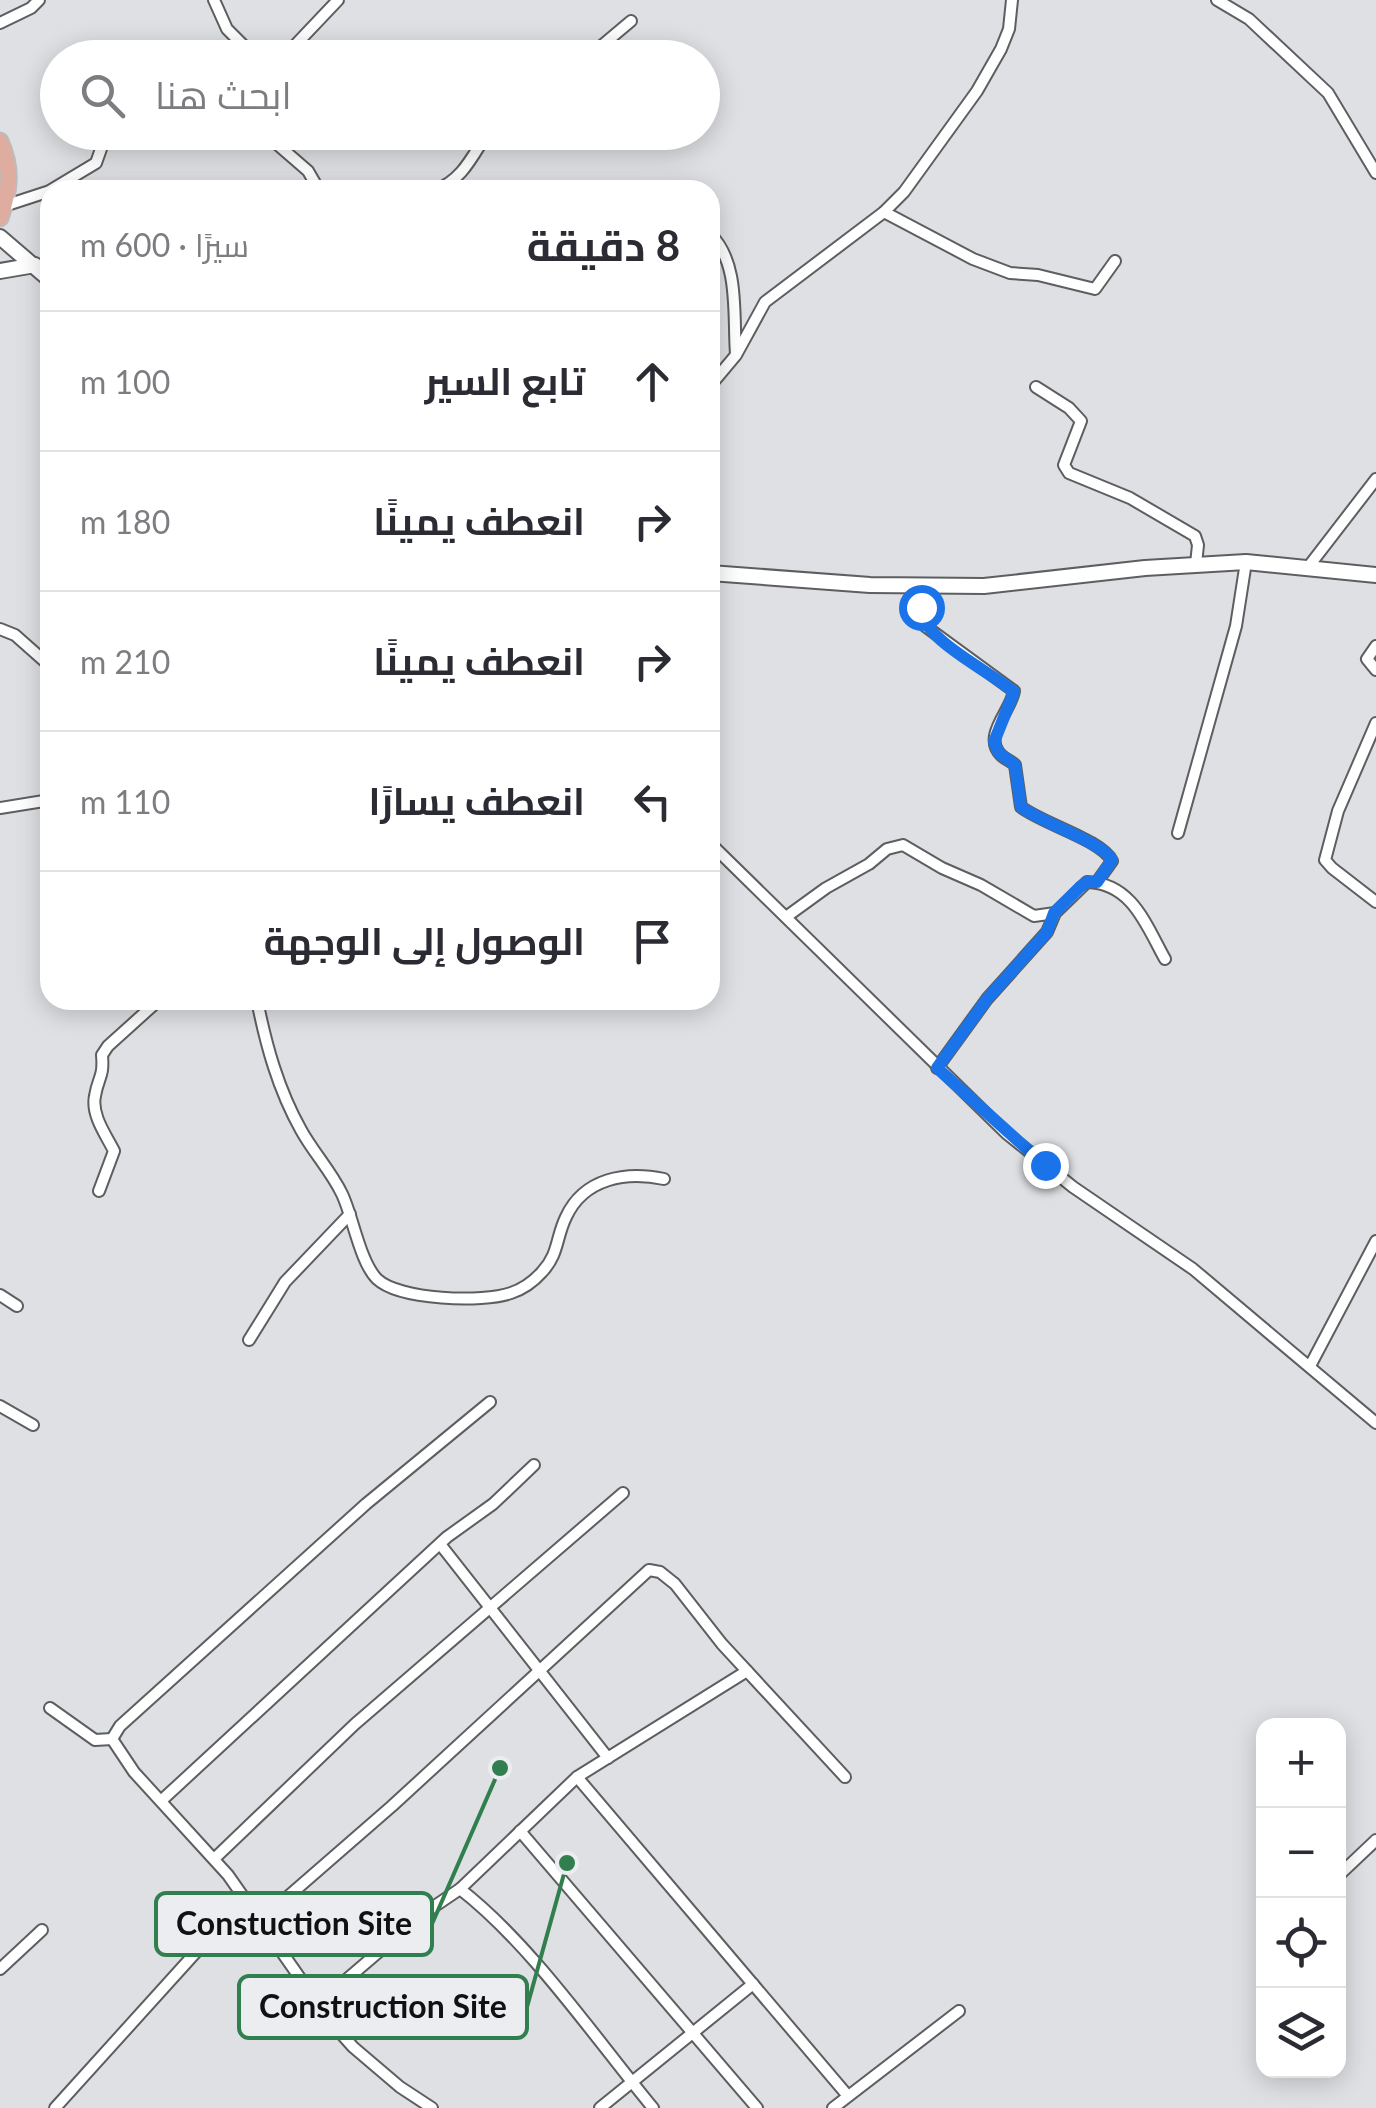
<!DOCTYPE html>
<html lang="ar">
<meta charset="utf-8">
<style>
body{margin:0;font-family:Lato,Cairo,sans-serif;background:#f7f7f7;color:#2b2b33;direction:rtl}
.controls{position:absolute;right:30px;bottom:30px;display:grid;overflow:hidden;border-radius:20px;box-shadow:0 5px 25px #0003}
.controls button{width:90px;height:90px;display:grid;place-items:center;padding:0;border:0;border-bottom:2px solid #e1e1e2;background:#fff;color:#2b2b33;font:50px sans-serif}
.stop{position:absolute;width:30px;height:30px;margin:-22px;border:8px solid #1a73e8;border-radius:50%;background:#fff}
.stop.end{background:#1a73e8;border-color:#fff;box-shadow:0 2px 10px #0008}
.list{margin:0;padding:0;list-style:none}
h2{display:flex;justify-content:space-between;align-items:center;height:130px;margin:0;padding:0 40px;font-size:42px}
h2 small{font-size:32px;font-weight:400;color:#7c7c81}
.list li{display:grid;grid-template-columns:65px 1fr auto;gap:30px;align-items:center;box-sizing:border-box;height:140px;padding:0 40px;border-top:2px solid #e1e1e2}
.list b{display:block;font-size:38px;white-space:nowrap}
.list em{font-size:32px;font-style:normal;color:#7c7c81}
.icon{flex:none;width:55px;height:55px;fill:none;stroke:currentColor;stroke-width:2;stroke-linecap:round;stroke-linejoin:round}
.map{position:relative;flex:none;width:1376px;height:2108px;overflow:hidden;direction:ltr}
.search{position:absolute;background:#fff;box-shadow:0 5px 25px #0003;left:40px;top:40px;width:680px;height:110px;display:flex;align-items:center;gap:25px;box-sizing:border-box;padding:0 35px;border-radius:55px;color:#7c7c81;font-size:38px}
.panel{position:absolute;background:#fff;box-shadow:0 5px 25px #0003;left:40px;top:180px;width:680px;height:830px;border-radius:30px;direction:rtl}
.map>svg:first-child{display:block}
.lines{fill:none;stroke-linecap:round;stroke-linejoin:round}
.street-casing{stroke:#5c5e60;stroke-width:14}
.secondary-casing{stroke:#5c5e60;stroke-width:18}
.primary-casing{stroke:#bcbcbd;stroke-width:19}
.street{stroke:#fff;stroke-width:10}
.secondary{stroke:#fff;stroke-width:14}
.primary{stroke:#deada0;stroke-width:15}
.route{stroke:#1a73e8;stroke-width:12}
.leader{fill:none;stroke:#317f4f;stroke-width:4}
.callout-dot{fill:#317f4f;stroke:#ebedf0;stroke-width:4}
.callout{fill:#ebedf0;stroke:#317f4f;stroke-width:4}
.callout-label{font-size:32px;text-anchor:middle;font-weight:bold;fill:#111112}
</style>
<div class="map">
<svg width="1376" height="2108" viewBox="0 0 1376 2108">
<rect width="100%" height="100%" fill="#dee0e3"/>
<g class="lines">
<g class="street-casing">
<g id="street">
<path d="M214,0l13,29 29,29"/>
<path d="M1217,0l32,19 79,74 48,80"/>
<path d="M0,23l31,-15 8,-8"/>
<path d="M283,58l55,-58"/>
<path d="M587,58l44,-37"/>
<path d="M263,132l45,39 11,19"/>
<path d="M51,190l45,-27 11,-31"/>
<path d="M435,190c24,-8 35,-29 48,-50l-10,-8"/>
<path d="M4,206l46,-15"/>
<path d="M884,212l89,47 37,14 28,2 57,14 20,-28"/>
<path d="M710,234c30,28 23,82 26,120"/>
<path d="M710,386l26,-31 29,-53 119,-90 20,-20 73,-101 24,-42 8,-20 3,-29"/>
<path d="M1036,387l33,21 12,13 -17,44 5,8 61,25 65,38 3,9 -2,19"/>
<path d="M1309,566l67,-87"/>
<path d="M933,585l-12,22 4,19 89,65c-3,20 -32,45 -13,64 4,4 10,6 14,10l6,42c22,17 81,33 91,54l-15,21"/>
<path d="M0,629l15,6 35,31"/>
<path d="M1376,646l-9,13 9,11"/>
<path d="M1376,723l-38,88 -13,49 7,8 44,34"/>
<path d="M0,808l50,-8"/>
<path d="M1178,833l58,-207 10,-64"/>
<path d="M710,843l296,290 67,54 120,82 183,154"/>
<path d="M786,917l40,-29 43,-24 18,-15 16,-4 39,23 39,17 53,31 21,-3"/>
<path d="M257,1000c9,45 21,89 44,130 12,22 30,41 41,64 11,23 18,68 35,85 22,21 106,24 134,14 12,-4 23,-12 31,-21 17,-18 14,-35 24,-55 18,-39 60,-46 98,-38"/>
<path d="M937,1068l50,-69 60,-67 8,-19 32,-31c45,1 59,43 78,77"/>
<path d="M99,1191l15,-40c-8,-16 -23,-36 -19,-55 3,-19 9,-18 7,-41l6,-9 51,-46"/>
<path d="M0,1295l17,11"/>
<path d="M249,1340l36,-58 65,-68"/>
<path d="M1310,1366l66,-125"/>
<path d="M0,1406l33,19"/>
<path d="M440,1544l168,214"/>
<path d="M50,1708l45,32 17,-1 22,33 94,103 102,146 23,26 47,40 32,21"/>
<path d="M112,1739l8,-13 246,-222 124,-102"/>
<path d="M577,1777l271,319"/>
<path d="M162,1800l285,-263 46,-33 41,-39"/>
<path d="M520,1831l237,277"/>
<path d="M214,1859l141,-135 268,-231"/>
<path d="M1338,1876l38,-36"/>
<path d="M460,1889c71,55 135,149 193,219"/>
<path d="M261,1920l131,-114 257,-236 11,2 15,12 47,60 123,133"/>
<path d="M0,1969l42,-39"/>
<path d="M319,2003l104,-89 37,-25 117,-112 170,-106"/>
<path d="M55,2108l190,-210"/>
<path d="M600,2108l153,-124"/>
<path d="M833,2108l126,-97"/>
</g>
</g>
<g class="secondary-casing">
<g id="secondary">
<path d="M0,237l50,43"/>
<path d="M0,271l35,-6"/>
<path d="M710,573l160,12 114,1 161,-18 101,-6 130,13"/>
</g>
</g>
<g class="primary-casing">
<path id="primary" d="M0,141c12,27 10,49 0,77"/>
</g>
<use href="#street" class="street"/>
<use href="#secondary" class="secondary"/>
<use href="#primary" class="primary"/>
</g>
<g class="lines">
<path class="route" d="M921,607c-1,32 69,64 93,85l-20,50 5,11 16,12 6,42c21,16 83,36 91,53l-15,22h-10l-7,5 -26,26 -7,19 -60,67 -50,69 108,97"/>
</g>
<path class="leader" d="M500 1768L432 1924M567 1863L527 2007"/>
<g class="callout-dot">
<circle cx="500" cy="1768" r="10"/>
<circle cx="567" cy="1863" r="10"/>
</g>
<g class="callout">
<rect x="156" y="1893" width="276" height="62" rx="10"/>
<rect x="239" y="1976" width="288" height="62" rx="10"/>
</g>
<g class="callout-label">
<text x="294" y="1935">Constuction Site</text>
<text x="383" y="2018">Construction Site</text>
</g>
</svg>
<div class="controls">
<button>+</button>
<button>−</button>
<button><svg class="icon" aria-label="locate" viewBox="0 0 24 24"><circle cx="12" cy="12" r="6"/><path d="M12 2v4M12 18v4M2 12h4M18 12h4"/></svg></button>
<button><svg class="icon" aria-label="layers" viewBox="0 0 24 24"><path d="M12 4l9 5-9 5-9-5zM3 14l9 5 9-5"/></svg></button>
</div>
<div class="stop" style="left:921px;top:607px"></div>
<div class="stop end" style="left:1045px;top:1165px"></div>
<div class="search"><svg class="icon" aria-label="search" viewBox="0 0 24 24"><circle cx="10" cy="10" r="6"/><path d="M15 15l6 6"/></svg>ابحث هنا</div>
<section class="panel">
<h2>8 دقيقة<small>سيرًا · 600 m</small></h2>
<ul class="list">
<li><svg class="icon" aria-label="ahead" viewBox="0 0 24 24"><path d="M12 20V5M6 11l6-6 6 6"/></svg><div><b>تابع السير</b></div><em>100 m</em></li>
<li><svg class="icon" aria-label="right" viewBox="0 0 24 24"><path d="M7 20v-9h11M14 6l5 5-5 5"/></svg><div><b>انعطف يمينًا</b></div><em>180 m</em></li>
<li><svg class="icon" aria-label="right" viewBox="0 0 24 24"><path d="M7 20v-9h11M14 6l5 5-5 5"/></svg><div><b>انعطف يمينًا</b></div><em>210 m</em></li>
<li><svg class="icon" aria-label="left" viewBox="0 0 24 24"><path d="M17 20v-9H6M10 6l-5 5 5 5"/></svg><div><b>انعطف يسارًا</b></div><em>110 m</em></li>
<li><svg class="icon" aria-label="arrive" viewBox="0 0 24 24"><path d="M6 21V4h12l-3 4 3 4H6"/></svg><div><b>الوصول إلى الوجهة</b></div></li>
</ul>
</section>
</div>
